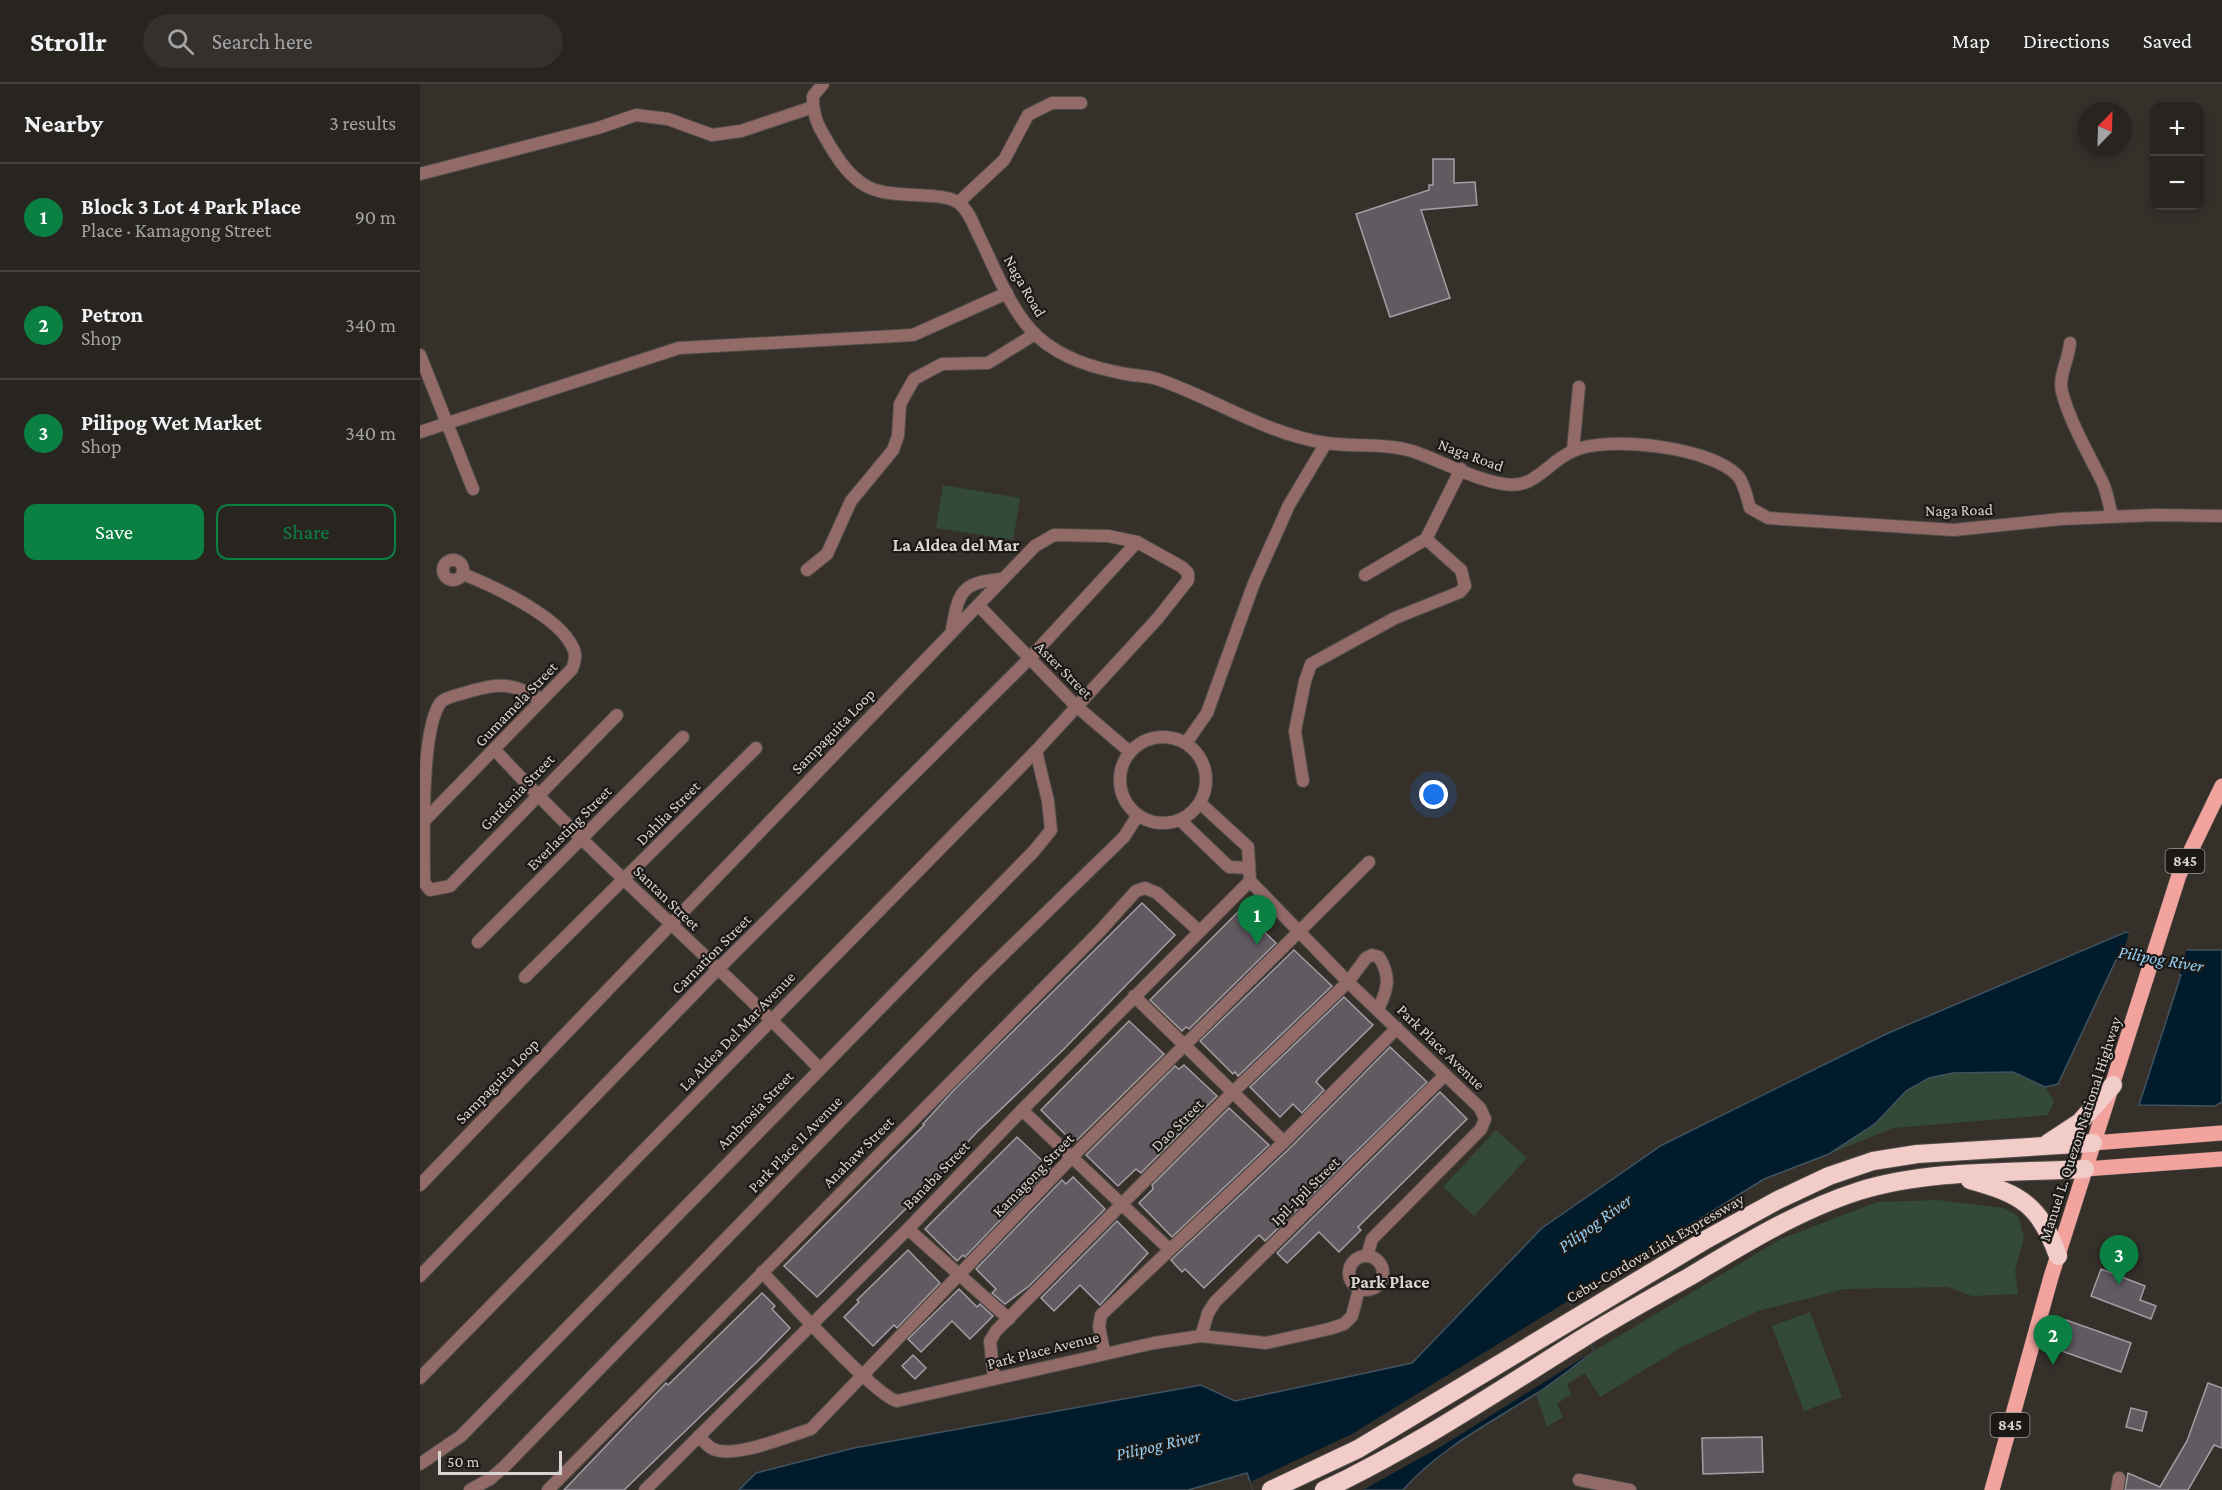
<!DOCTYPE html>
<meta charset="utf-8">
<style>
body{margin:0;font-family:"Crimson Pro",serif;background:#34302d;color:#f1f3f6}
.controls{position:absolute;right:18px;top:18px;display:grid;overflow:hidden;border-radius:12px;box-shadow:0 3px 9px #0003}
.controls button{width:54px;height:54px;display:grid;place-items:center;padding:0;border:0;border-bottom:2px solid #44413e;background:#282420;color:#f1f3f6;font:30px sans-serif}
.compass{position:absolute;left:1658px;top:18px;width:54px;height:54px;border-radius:50%;background:#282420;box-shadow:0 3px 9px #0003;rotate:23deg}
.scale{position:absolute;left:18px;bottom:15px;width:124px;box-sizing:border-box;padding-left:6px;border:3px solid #d9d4d1;border-top:0;font-size:16px;line-height:21px;white-space:nowrap;color:#d9d4d1;-webkit-text-stroke:4px #1b1816;paint-order:stroke}
.you{position:absolute;left:1014px;top:711px;width:21px;height:21px;margin:-15px;border:4px solid #fff;border-radius:50%;background:#1a73e8;box-shadow:0 0 0 9px #1a73e833}
.badge{display:grid;place-items:center;width:39px;height:39px;border-radius:50%;background:#0b8043;color:#fff;font-size:20px;font-weight:700}
.pin{position:absolute;translate:-50% -50px;filter:drop-shadow(0 2px 3px #0008)}
.pin::after{content:'';position:absolute;top:32px;width:21px;height:18px;background:inherit;clip-path:polygon(0 0,100% 0,50% 100%)}
.list{margin:0;padding:0;list-style:none}
h2{display:flex;justify-content:space-between;align-items:center;height:78px;margin:0;padding:0 24px;font-size:26px}
h2 small{font-size:20px;font-weight:400;color:#a5a4a5}
.list li{display:grid;grid-template-columns:39px 1fr auto;gap:18px;align-items:center;box-sizing:border-box;height:108px;padding:0 24px;border-top:2px solid #44413e}
.list b{display:block;font-size:22px;white-space:nowrap}
.list p{margin:0;font-size:20px;white-space:nowrap;color:#a5a4a5}
.list em{font-size:20px;font-style:normal;color:#a5a4a5}
.actions{display:flex;gap:12px;padding:18px 24px}
.actions a{flex:1;padding:14px 0;border:2px solid #0b8043;border-radius:12px;text-align:center;font-size:21px;color:#0b8043}
.actions .main{background:#0b8043;color:#fff}
.icon{flex:none;width:33px;height:33px;fill:none;stroke:currentColor;stroke-width:2;stroke-linecap:round;stroke-linejoin:round}
.map{position:relative;flex:none;width:1802px;height:1406px;overflow:hidden}
header{display:flex;align-items:center;gap:36px;box-sizing:border-box;height:84px;padding:0 30px;background:#282420;border-bottom:2px solid #44413e}
header strong{font-size:28px}
nav{display:flex;gap:33px;margin-inline-start:auto;font-size:21px}
.search{width:420px;height:54px;background:#34302d;display:flex;align-items:center;gap:15px;box-sizing:border-box;padding:0 21px;border-radius:33px;color:#a5a4a5;font-size:22px}
main{display:flex}
aside{flex:1;background:#282420}
.map>svg:first-child{display:block}
.green{fill:#324a37}
.water{fill:#001c2c;stroke:#41535e;stroke-width:1.5}
.pier{fill:#36302b}
.building{fill:#615a61;stroke:#a49da4;stroke-width:1.5}
.lines{fill:none;stroke-linecap:round;stroke-linejoin:round}
.minor-casing{stroke:#534e49;stroke-width:14}
.tertiary-casing{stroke:#534e49;stroke-width:14}
.primary-casing{stroke:#534e49;stroke-width:16}
.motorway-casing{stroke:#534e49;stroke-width:20}
.minor{stroke:#926b68;stroke-width:12}
.tertiary{stroke:#926b68;stroke-width:12}
.primary{stroke:#f2a39e;stroke-width:15}
.motorway{stroke:#f2ccc8;stroke-width:18}
.labels{text-anchor:middle;dominant-baseline:central;stroke-width:4.5;stroke-linejoin:round;paint-order:stroke}
.shield{fill:#1b1816;stroke:#a09c99;stroke-width:1.5}
.shield-label{font-size:15px;font-weight:bold;fill:#d9d4d1}
.street-label{font-size:16px;fill:#d9d4d1;stroke:#1b1816}
.neighbourhood-label{font-size:18px;font-weight:bold;fill:#d9d4d1;stroke:#1b1816}
.water-label{font-size:18px;font-style:italic;fill:#93d0f4;stroke:#1b1816}
</style>
<header>
<strong>Strollr</strong>
<div class="search"><svg class="icon" aria-label="search" viewBox="0 0 24 24"><circle cx="10" cy="10" r="6"/><path d="M15 15l6 6"/></svg>Search here</div>
<nav><a>Map</a><a>Directions</a><a>Saved</a></nav>
</header>
<main>
<aside>
<h2>Nearby<small>3 results</small></h2>
<ul class="list">
<li><span class="badge">1</span><div><b>Block 3 Lot 4 Park Place</b><p>Place · Kamagong Street</p></div><em>90 m</em></li>
<li><span class="badge">2</span><div><b>Petron</b><p>Shop</p></div><em>340 m</em></li>
<li><span class="badge">3</span><div><b>Pilipog Wet Market</b><p>Shop</p></div><em>340 m</em></li>
</ul>
<div class="actions"><a class="main">Save</a><a>Share</a></div>
</aside>
<div class="map">
<svg width="1802" height="1406" viewBox="0 0 1802 1406">
<rect width="100%" height="100%" fill="#36302b"/>
<g class="green">
<path d="M523,401l77,13 -7,42 -77,-12z"/>
<path d="M1593,988l32,15 9,14 -6,14 -155,13 -64,26 46,-30 31,-33 23,-13 24,-5z"/>
<path d="M1076,1046l31,28 -53,58 -31,-29z"/>
<path d="M1517,1116l67,8 14,8 6,21 -9,33 3,24 -46,2 -24,-9 -104,2 -86,22 -76,36 -82,50 -15,-24 -18,11 4,10 -14,10 6,13 -16,10 -11,-33 58,-43 187,-112 96,-37z"/>
<path d="M1390,1228l32,85 -38,14 -32,-85z"/>
</g>
<path class="water" d="M1706,848l62,18h34v152l-7,4 -76,-1 42,-130 -64,-17 -59,126 -13,3 -32,-15 -60,1 -24,5 -23,13 -31,33 -46,30 -65,25 -196,122 26,50c-20,15 -39,31 -60,44 -46,29 -95,54 -131,95h-150l-6,-17 -59,17h-449l17,-17 98,-25 347,-63 34,16 177,-38 130,-135 120,-83 224,-111z"/>
<g class="pier">
<path d="M1709,848l58,15 -8,29 -58,-15z"/>
<path d="M1148,1217l26,50 -152,95 -79,44h-110l-3,-8 102,-48z"/>
</g>
<g class="building">
<path d="M1013,75h21v24l21,-1 2,23 -56,5 29,88 -60,19 -34,-103 73,-24v-5h4z"/>
<path d="M722,819l33,32 -111,114 -87,83 -25,27 2,2 -137,136 -33,-31 140,-141 -1,-1 29,-32z"/>
<path d="M821,825l35,34 -87,86 -3,-2 -4,4 -32,-31z"/>
<path d="M874,866l38,36 -94,90 -3,-4 -2,2 -33,-33z"/>
<path d="M924,913l29,28 -55,54 -2,3 8,8 -22,23 -9,-9 -13,13 -30,-30z"/>
<path d="M709,937l35,33 -90,89 -33,-33z"/>
<path d="M970,963l37,35 -162,159 -6,-6 -55,53 -19,-19 -3,3 -11,-12 119,-112z"/>
<path d="M764,981l33,31 -76,77 -5,-4 -18,17 -32,-31 89,-89 4,3z"/>
<path d="M1020,1008l27,27 -109,108 3,3 -22,22 -20,-20 -32,31 -10,-10z"/>
<path d="M809,1024l40,37 -97,92 -33,-34 14,-14 -1,-4z"/>
<path d="M597,1053l33,31 -85,89 -2,-2 -6,6 -32,-32z"/>
<path d="M653,1093l32,32 -76,77 -24,18 -13,-11 4,-4 -20,-20 86,-89 4,4z"/>
<path d="M697,1137l31,32 -48,52 -20,-20 -26,26 -13,-13z"/>
<path d="M488,1166l32,33 -43,45 -3,-3 -21,21 -29,-29 15,-15 -2,-2z"/>
<path d="M1681,1185l44,17 -5,14 16,6 -5,13 -60,-23z"/>
<path d="M539,1205l18,18 3,-3 13,12 -23,23 -18,-18 -31,31 -13,-13z"/>
<path d="M342,1209l13,13 -3,3 18,19 -30,31 -136,131h-60l102,-107 2,2z"/>
<path d="M1646,1236l65,23 -10,29 -65,-23z"/>
<path d="M493,1271l13,13 -11,11 -13,-13z"/>
<path d="M1788,1299l14,5v60l-8,-3 -26,45h-63l3,-17 32,14 27,-46z"/>
<path d="M1711,1324l16,4 -5,19 -16,-4z"/>
<path d="M1342,1353l1,35 -60,2 -1,-36z"/>
</g>
<g class="lines">
<g class="minor-casing">
<g id="minor">
<path d="M0,90l178,-46 38,-13 32,4 44,16 29,-4 72,-24"/>
<path d="M539,118l45,-42 24,-45 24,-12h29"/>
<path d="M1650,259c-1,16 -12,33 -8,49 8,30 26,61 40,89 5,10 7,24 10,35"/>
<path d="M0,271l53,134"/>
<path d="M0,348l259,-84 234,-13 94,-42"/>
<path d="M1153,366l6,-63"/>
<circle cx="33" cy="486" r="10"/>
<path d="M387,486l20,-16 24,-53 42,-51 5,-14 2,-32 14,-25 28,-15 46,-1 47,-29"/>
<path d="M945,491l61,-36 35,-70"/>
<path d="M558,521l97,100 55,47"/>
<path d="M532,545c7,-38 9,-46 49,-50"/>
<path d="M121,615c-28,-15 -40,-17 -70,-8 -8,3 -24,5 -30,11 -21,27 -17,141 -17,180l6,8 20,-4 167,-171"/>
<circle cx="743" cy="696" r="43"/>
<path d="M766,659l21,-30 47,-130 35,-78 37,-62"/>
<path d="M75,666c102,111 219,209 324,318"/>
<path d="M883,697l-8,-50 10,-50 6,-17 84,-46 65,-26 5,-6 -4,-16 -35,-31"/>
<path d="M780,719l48,44 2,34 98,101 132,126 5,11 -4,10 -109,110 -5,17"/>
<path d="M760,736l49,47 20,1"/>
<path d="M4,737l148,-152c3,-8 5,-15 0,-23 -14,-30 -79,-60 -109,-72"/>
<path d="M58,858l205,-205"/>
<path d="M105,893l231,-229"/>
<path d="M714,912l150,146"/>
<path d="M602,1026l147,139"/>
<path d="M0,1101l615,-639 19,-11 54,1 29,6 45,25 6,6v7l-30,38 -122,133 -616,627"/>
<path d="M488,1145l101,90"/>
<circle cx="946" cy="1189" r="17"/>
<path d="M342,1188c23,24 112,123 135,129l257,-58 47,-7 65,7 63,-14 15,-5 8,-8 7,-27"/>
<path d="M0,1192l298,-307 311,-310 108,-117"/>
<path d="M781,1252l7,-23 7,-11 229,-226"/>
<path d="M684,1268l-5,-26 2,-11 183,-173 113,-114"/>
<path d="M574,1295l-4,-38 6,-10 237,-239 115,-110 18,-24 6,-3 7,2c12,19 9,33 -1,52"/>
<path d="M279,1352c4,5 8,10 14,13 22,10 75,-13 98,-20l261,-272 297,-295"/>
<path d="M0,1380l41,-28 573,-585 17,-21 -3,-29 -12,-50"/>
<path d="M1159,1396l51,10"/>
<path d="M50,1406l20,-11 15,-13 475,-489 144,-140 14,-22"/>
<path d="M128,1406l552,-559 36,-40 9,-3 12,5 41,37"/>
<path d="M225,1406l263,-261 114,-119 228,-229"/>
<path d="M1697,1406l2,-12"/>
</g>
</g>
<g class="tertiary-casing">
<path id="tertiary" d="M403,0l-10,12c-1,22 8,35 19,53 29,48 49,44 101,47 9,1 20,2 27,8 10,8 14,23 20,34 15,31 32,76 58,99 25,22 56,31 88,37 11,2 24,2 34,6 55,19 106,54 166,63 29,4 58,0 86,8 30,10 60,28 92,33 31,6 43,-22 69,-33 34,-16 139,-4 165,25 6,7 9,22 12,32l18,10 186,12 107,-11 94,-4 67,1"/>
</g>
<g class="primary-casing">
<g id="primary">
<path d="M1673,1059l129,-10"/>
<path d="M1665,1085l137,-10"/>
<path d="M1572,1406l59,-213 128,-402 43,-89"/>
</g>
</g>
<g class="motorway-casing">
<g id="motorway">
<path d="M1628,1059l32,-21 33,-37"/>
<path d="M1550,1096c51,14 70,25 88,76"/>
<path d="M851,1406l87,-41 349,-210 71,-39 51,-24 44,-15 44,-7 176,-11"/>
<path d="M904,1406c91,-43 174,-99 259,-152 34,-21 70,-41 106,-61 53,-32 110,-67 170,-86 71,-22 152,-18 226,-22"/>
</g>
</g>
<use href="#minor" class="minor"/>
<use href="#tertiary" class="tertiary"/>
<use href="#primary" class="primary"/>
<use href="#motorway" class="motorway"/>
</g>
<g class="labels">
<g class="shield">
<rect x="1745.5" y="765" width="39" height="24" rx="4.5"/>
<rect x="1570.5" y="1329" width="39" height="24" rx="4.5"/>
</g>
<g class="shield-label">
<text x="1765" y="777">845</text>
<text x="1590" y="1341">845</text>
</g>
<g class="street-label">
<text transform="translate(605 202) rotate(60)">Naga Road</text>
<text transform="translate(1051 371) rotate(20)">Naga Road</text>
<text transform="translate(1539 426) rotate(-1)">Naga Road</text>
<text transform="translate(644 586) rotate(45)">Aster Street</text>
<text transform="translate(96 620) rotate(-46)">Gumamela Street</text>
<text transform="translate(413 647) rotate(-46)">Sampaguita Loop</text>
<text transform="translate(97 708) rotate(-46)">Gardenia Street</text>
<text transform="translate(248 729) rotate(-45)">Dahlia Street</text>
<text transform="translate(149 744) rotate(-45)">Everlasting Street</text>
<text transform="translate(247 814) rotate(44)">Santan Street</text>
<text transform="translate(291 870) rotate(-45)">Carnation Street</text>
<text transform="translate(317 947) rotate(-46)">La Aldea Del Mar Avenue</text>
<text transform="translate(1021 963) rotate(44)">Park Place Avenue</text>
<text transform="translate(77 997) rotate(-46)">Sampaguita Loop</text>
<text transform="translate(335 1026) rotate(-46)">Ambrosia Street</text>
<text transform="translate(757 1041) rotate(-45)">Dao Street</text>
<text transform="translate(1660 1045) rotate(-72)">Manuel L. Quezon National Highway</text>
<text transform="translate(375 1060) rotate(-46)">Park Place II Avenue</text>
<text transform="translate(438 1068) rotate(-45)">Anahaw Street</text>
<text transform="translate(516 1091) rotate(-46)">Banaba Street</text>
<text transform="translate(613 1091) rotate(-46)">Kamagong Street</text>
<text transform="translate(885 1107) rotate(-45)">Ipil-Ipil Street</text>
<text transform="translate(1235 1164) rotate(-30)">Cebu-Cordova Link Expressway</text>
<text transform="translate(623 1266) rotate(-14)">Park Place Avenue</text>
</g>
<g class="neighbourhood-label">
<text x="536" y="461">La Aldea del Mar</text>
<text x="970" y="1198">Park Place</text>
</g>
<g class="water-label">
<text transform="translate(1741 875) rotate(10)">Pilipog River</text>
<text transform="translate(1175 1139) rotate(-36)">Pilipog River</text>
<text transform="translate(738 1361) rotate(-13)">Pilipog River</text>
</g>
</g>
</svg>
<div class="controls">
<button>+</button>
<button>−</button>
</div>
<svg class="compass" viewBox="-18 -18 36 36"><path d="M0-13l5 13h-10z" fill="#e53935"/><path d="M0 13l5-13h-10z" fill="#a5a4a5"/></svg>
<div class="scale">50 m</div>
<div class="you"></div>
<div class="pin badge" style="left:837px;top:861px">1</div>
<div class="pin badge" style="left:1633px;top:1281px">2</div>
<div class="pin badge" style="left:1699px;top:1201px">3</div>
</div>
</main>
